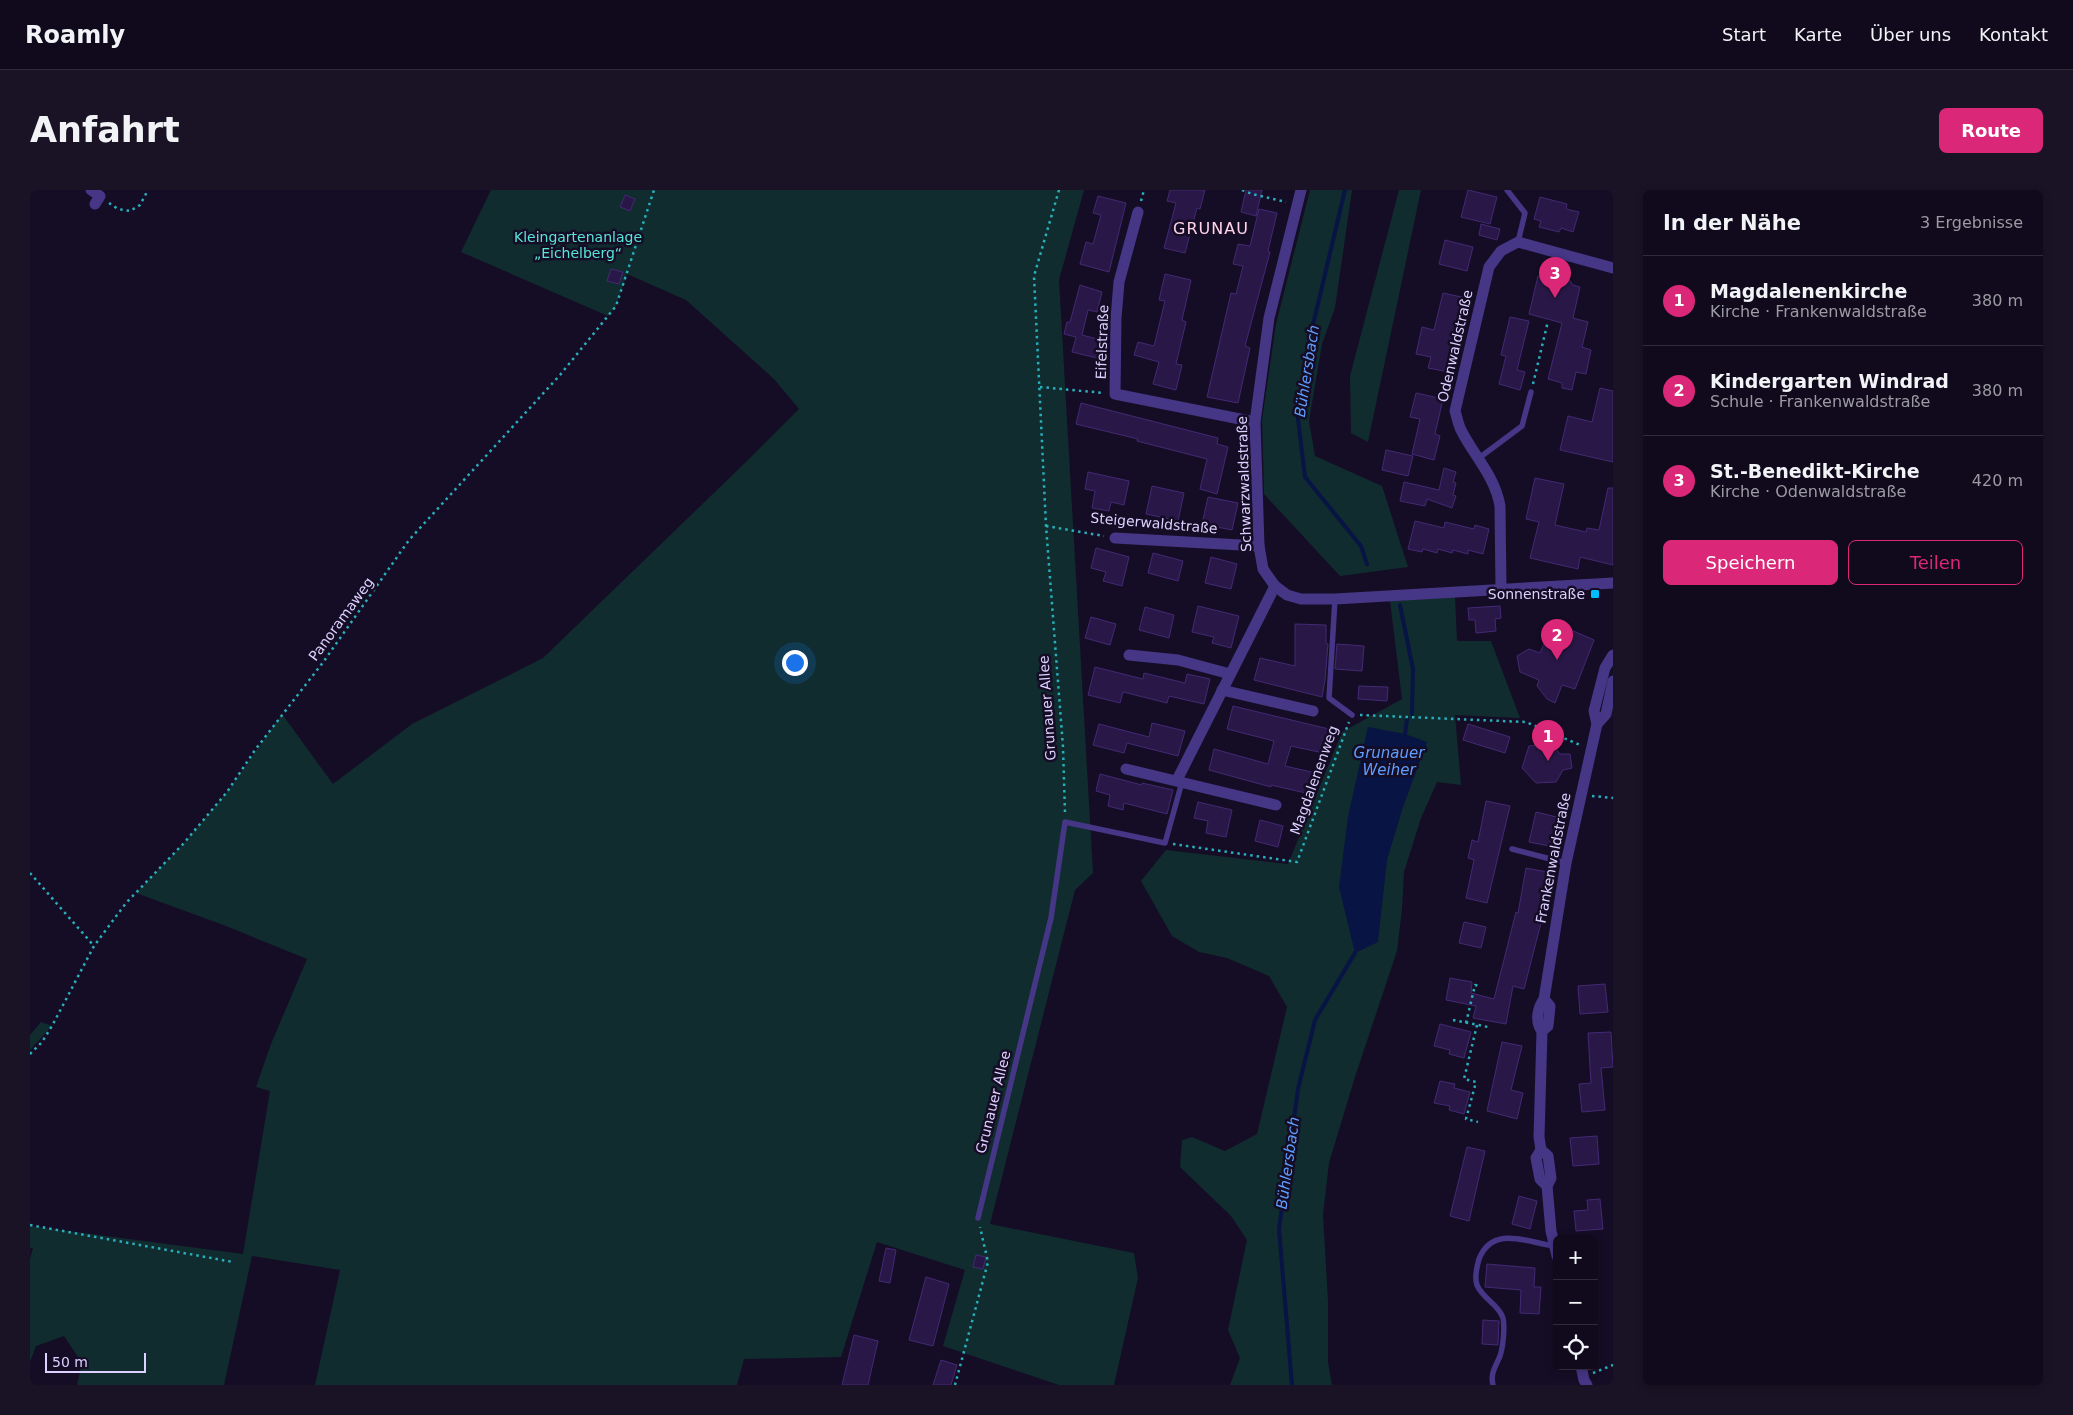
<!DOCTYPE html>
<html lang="de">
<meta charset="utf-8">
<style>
body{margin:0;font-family:"DejaVu Sans",sans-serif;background:#191325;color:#f1f3f6}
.controls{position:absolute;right:15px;bottom:15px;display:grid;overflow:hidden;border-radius:8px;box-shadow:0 2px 8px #0003}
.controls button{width:45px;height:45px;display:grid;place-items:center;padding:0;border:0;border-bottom:1px solid #302b3b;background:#100a1c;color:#f1f3f6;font:25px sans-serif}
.scale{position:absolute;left:15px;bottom:12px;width:101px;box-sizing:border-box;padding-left:5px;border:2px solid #ddd1ff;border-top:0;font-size:14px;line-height:18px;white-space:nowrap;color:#ddd1ff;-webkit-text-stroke:4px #150d25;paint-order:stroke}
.you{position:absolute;left:764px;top:472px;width:18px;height:18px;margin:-12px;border:4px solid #fff;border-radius:50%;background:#1a73e8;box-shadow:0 0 0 8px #1a73e833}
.badge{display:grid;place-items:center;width:32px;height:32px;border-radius:50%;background:#db2777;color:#fff;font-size:16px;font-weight:700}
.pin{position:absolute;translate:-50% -41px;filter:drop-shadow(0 1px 2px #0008)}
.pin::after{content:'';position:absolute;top:26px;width:18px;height:15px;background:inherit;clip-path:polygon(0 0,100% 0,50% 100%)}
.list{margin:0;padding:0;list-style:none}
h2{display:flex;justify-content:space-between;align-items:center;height:65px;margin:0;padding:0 20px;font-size:21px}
h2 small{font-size:16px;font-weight:400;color:#9c9aa3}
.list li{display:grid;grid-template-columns:32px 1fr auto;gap:15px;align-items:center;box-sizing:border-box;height:90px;padding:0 20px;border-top:1px solid #302b3b}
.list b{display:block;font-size:19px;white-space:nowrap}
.list p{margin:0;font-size:16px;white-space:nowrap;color:#9c9aa3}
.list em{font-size:16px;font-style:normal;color:#9c9aa3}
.actions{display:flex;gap:10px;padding:15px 20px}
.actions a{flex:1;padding:11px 0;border:1px solid #db2777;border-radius:8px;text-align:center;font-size:18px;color:#db2777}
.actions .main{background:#db2777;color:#fff}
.icon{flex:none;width:28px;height:28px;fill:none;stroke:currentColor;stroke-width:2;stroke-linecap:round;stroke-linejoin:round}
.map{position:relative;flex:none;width:1583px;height:1195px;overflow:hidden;border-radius:8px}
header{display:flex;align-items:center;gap:30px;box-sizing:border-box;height:70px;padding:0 25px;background:#100a1c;border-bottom:1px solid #302b3b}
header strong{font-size:24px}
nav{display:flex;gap:28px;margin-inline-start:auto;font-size:18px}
.intro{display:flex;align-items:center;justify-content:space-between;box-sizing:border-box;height:120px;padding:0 30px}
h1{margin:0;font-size:35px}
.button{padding:12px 22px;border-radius:8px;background:#db2777;color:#fff;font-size:18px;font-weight:700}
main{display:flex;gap:30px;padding:0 30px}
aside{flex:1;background:#100a1c;border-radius:8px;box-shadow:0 2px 8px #0003}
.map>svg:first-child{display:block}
.green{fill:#102c2f}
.water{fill:#071444}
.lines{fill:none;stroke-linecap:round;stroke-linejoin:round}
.stream{stroke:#071444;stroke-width:4}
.building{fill:#291847;stroke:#432974}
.path{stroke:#28afbc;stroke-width:2.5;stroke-dasharray:2.5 4;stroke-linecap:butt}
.service{stroke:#453686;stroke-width:5.5}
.minor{stroke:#453686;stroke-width:11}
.poi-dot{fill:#00befc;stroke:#150d25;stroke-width:2}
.labels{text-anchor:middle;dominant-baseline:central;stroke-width:5;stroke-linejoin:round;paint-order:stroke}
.park-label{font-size:14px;fill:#57e6d7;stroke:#150d25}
.street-label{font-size:14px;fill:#ddd1ff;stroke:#150d25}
.poi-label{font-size:14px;fill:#ddd1ff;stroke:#150d25;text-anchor:end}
.water-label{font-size:15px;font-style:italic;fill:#5f9eff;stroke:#150d25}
.quarter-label{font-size:16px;letter-spacing:1px;fill:#ffd3e9;stroke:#150d25}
</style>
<header>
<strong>Roamly</strong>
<nav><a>Start</a><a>Karte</a><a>Über uns</a><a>Kontakt</a></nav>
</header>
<div class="intro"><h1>Anfahrt</h1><a class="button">Route</a></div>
<main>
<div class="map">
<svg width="1583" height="1195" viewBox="0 0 1583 1195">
<rect width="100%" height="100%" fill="#150d25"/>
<g class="green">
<path d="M461,0h593l-25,90 34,593 -18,17 -85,334 144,29 4,25 -24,107h-55l-116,-39 22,-76 -88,-28 -36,115 -97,2 -7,26h-422l25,-115 -88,-14 -28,129h-147l5,-22 -18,-27 -28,10 -6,16v-103l3,-11h-3v-22l213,28 27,-163 -14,-4 15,-43 36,-85 -81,-33 -90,-33 48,-50 43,-51 55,-78 51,70 79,-60 131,-66 205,-198 51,-51 -25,-30 -88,-79 -59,-26 -11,32 -8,10 -147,-64z"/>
<path d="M1280,0h42l-17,118 -13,36 -13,77 6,35 67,30 26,81 -68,9 -76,-82 -2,-74 14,-96z"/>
<path d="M1369,0h22l-53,252 -17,-9 -1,-57z"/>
<path d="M1425,407l2,44h34l29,77 -65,-3 6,70 -24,-3 -16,36 -17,54 -2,37 -5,42 -43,129 -25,83 -6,52 5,86v61l4,23h-102l10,-27 -12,-28 19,-90 -16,-24 -51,-49 2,-27 10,-3 33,14 32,-17 30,-127 -18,-31 -42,-18 -28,-6 -27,-16 -31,-55 25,-31 122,14 54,-132 60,-33 -12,-98z"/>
<path d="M11,832l11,4 -22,24v-15z"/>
</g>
<path class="water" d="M1338,537l37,7 22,8 -24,65 -16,53 -9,82 -23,11 -16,-66 9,-70z"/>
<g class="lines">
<g class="stream">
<path d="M1315,0l-33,139 -14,90 7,58 56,69 6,18"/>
<path d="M1370,415l13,64 -1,45"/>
<path d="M1375,544l2,-15"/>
<path d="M1262,1195l-13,-156 19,-140 17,-69 40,-67"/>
</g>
</g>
<g class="building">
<path d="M1140,0h35l-5,19 -3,-1 -12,45 -21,-5 12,-45 -9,-2z"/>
<path d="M1216,0h16l-6,26 -15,-4z"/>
<path d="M1438,0l29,7 -7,27 -29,-7z"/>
<path d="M595,5l10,4 -5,12 -10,-4z"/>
<path d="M1068,6l28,7 -17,69 -29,-8 6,-22 7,2 8,-29 -8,-2z"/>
<path d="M1510,7l27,7 -1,5 13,3 -6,20 -12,-4 -2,4 -20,-5 2,-6 -7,-2z"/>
<path d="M1229,19l18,4 -9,38 2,1 -25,94 5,2 -12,55 -31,-6 24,-104 5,1 7,-28 -10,-2 5,-20 12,2z"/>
<path d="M1451,34l19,5 -3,11 -18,-5z"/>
<path d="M1415,50l28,7 -6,24 -28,-7z"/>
<path d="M581,79l12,3 -4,12 -12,-3z"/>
<path d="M1135,84l26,6 -9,40 4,2 -10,42 6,1 -6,25 -23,-6 6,-22 -25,-7 4,-13 16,4 11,-45 -6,-1z"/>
<path d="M1535,84l8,11 7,2 -7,31 15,4 -6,25 9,3 -5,24 -10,-2 -4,18 -10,-2v-5l-14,-4 14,-56 -33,-9 9,-38 16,4z"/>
<path d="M1050,95l22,7 -5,20 -9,-2 -6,25 19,5 -4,18 -25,-6 4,-15 -12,-3 3,-12h3z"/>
<path d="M1413,103l23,5 -17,74 -21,-4 3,-11 -15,-3 6,-27 12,3z"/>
<path d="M1480,127l19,4 -12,49 8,2 -5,18 -21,-6 7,-28 -5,-1z"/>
<path d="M1570,198l13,3v71l-53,-12 8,-34 24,6z"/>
<path d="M1386,203l27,6 -8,35 5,2 -6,24 -22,-6 8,-35 -10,-2z"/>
<path d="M1051,213l137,35 -1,6 11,3 -11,47 -17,-5 7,-30 -70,-18 1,-2 -62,-15z"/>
<path d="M1356,260l27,6 -5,20 -26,-6z"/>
<path d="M1414,278l12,4 -3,10 3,1 -3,12 3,1 -4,12 -25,-9 -2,7 -25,-5 4,-19 35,8z"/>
<path d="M1058,282l41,9 -5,24 -13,-3 -2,9 -17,-3 3,-17 -10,-2z"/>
<path d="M1505,288l29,6 -9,41 31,7 1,-4 12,2 9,-42h5v77l-33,-8 -2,12 -48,-11 9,-36 -13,-3z"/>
<path d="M1122,296l32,7 -6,28 -32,-7z"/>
<path d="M1178,307l30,6 -6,27 -30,-6z"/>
<path d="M1385,331l29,7 1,-6 29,7 1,-4 14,4 -6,25 -15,-4v4l-15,-4 -1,3 -14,-4 -1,4 -14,-4 -1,3 -14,-3z"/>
<path d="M1066,358l33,9 -7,29 -19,-5 3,-9 -15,-4z"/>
<path d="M1123,363l30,8 -5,20 -30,-8z"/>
<path d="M1181,367l26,7 -6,25 -26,-6z"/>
<path d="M1168,416l41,10 -8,32 -19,-5 2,-6 -22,-5z"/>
<path d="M1470,416l1,12 -6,1 1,12 -20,2 -1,-13h-6l-1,-12z"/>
<path d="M1115,417l29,8 -5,23 -30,-8z"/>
<path d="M1061,427l25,7 -6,21 -25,-7z"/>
<path d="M1265,434l31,1v18l2,1 -3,36 -3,17 -68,-17 6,-22 35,8z"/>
<path d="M1532,436l32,14 -19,49 -13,-4 -7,18 -8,-4 -10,-13 2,-6 -19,-8 -3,-16 12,-7 11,4 9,-20 9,4z"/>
<path d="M1307,454l27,2 -2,25 -27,-2z"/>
<path d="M1065,477l48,12 1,-6 41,10 2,-9 23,5 -6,25 -35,-8 -2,7 -44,-11 -3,11 -32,-8z"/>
<path d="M1329,496l29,1 -1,14 -29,-2z"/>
<path d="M1203,516l100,24 -5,24 -37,-8 -6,20 31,7 -6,21 -39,-9v2l-62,-17 5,-21 54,15 6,-23 -47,-12z"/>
<path d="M1122,533l33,8 -7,25 -51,-13 -3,10 -31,-8 6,-21 50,13z"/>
<path d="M1438,534l42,13 -5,16 -42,-13z"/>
<path d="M1522,554l8,10h10l2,14 -9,2 -7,12 -20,1 -14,-15 7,-22z"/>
<path d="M1070,584l42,11v-2l31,7 -6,24 -43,-11 -1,7 -15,-4 2,-11 -14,-4z"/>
<path d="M1456,611l24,5 -23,97 -21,-5 8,-38 -6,-2 4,-18 6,2z"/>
<path d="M1168,612l34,8 -6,27 -20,-4 2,-12 -14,-3z"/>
<path d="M1506,622l25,6 -7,29 -25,-5z"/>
<path d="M1230,630l23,6 -5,21 -23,-6z"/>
<path d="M1496,678l21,4 -9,46 4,1 -18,70 -11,-3 -7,38 -33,-6 3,-12 -30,-6 4,-22 22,4 -1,11 23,6 22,-87 2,1z"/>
<path d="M1434,732l22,5 -5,21 -22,-5z"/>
<path d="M1575,794l3,28 -28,2 -2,-28z"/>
<path d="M1410,834l31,8 -7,26 -15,-4 1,-4 -16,-4z"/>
<path d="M1581,842l2,35 -12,1 4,42 -23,2 -3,-28 12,-1 -3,-50z"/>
<path d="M1472,852l20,4 -11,44 12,3 -6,26 -30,-8z"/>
<path d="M1410,891l15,3 -1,4 16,4 -6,22 -15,-4 1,-4 -16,-3z"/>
<path d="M1567,946l2,28 -26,2 -3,-28z"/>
<path d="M1437,957l18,4 -16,70 -19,-5z"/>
<path d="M1489,1006l18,5 -7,28 -18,-5z"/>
<path d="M1570,1009l3,30 -27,2 -2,-20 14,-1 -1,-10z"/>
<path d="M856,1058l10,2 -6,33 -11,-2z"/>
<path d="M946,1065l10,2 -3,12 -10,-2z"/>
<path d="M1457,1074l48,4 -1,19h7l-2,27 -19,-1 1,-23 -36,-3z"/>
<path d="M896,1087l23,7 -16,62 -24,-6z"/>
<path d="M1453,1130l16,1 -1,24 -16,-1z"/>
<path d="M824,1145l24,6 -10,44h-26z"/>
<path d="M911,1170l16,5 -6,20h-18z"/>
</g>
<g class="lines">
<g class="path">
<path d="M1029,0l-25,86 12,250 17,221 2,66"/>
<path d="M1212,0l10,4 34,8"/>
<path d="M1111,11l3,-11"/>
<path d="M79,13l9,6 12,2 10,-6 8,-15"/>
<path d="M1503,194l15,-63"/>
<path d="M1010,197l64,6"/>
<path d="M1016,336l58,10"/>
<path d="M1330,525l166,7 54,23"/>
<path d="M1562,606l21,2"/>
<path d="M1143,654l124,18 52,-140"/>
<path d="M0,683l64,73"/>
<path d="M1423,830l35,7"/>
<path d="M1436,833l9,-38 6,1"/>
<path d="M1447,835l-13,54 12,3 -10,37 12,3"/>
<path d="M0,864l12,-12 10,-16 42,-80 32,-43 58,-60 43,-51 28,-42 69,-89 85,-121 151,-165 56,-69 38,-116"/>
<path d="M0,1035l203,37"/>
<path d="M1563,1183l20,-8"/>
<path d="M925,1195l33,-123 -8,-35"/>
</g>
<g class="service">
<path d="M1477,0l18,23 -7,29"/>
<path d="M1449,268l43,-32 9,-34"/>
<path d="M1305,409l-6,99 23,17"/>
<path d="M1482,659l54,14"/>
<path d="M948,1028l73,-300 14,-96 100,21 17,-61"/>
<path d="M1463,1195c-3,-12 3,-19 7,-29 3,-9 5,-28 3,-38 -4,-13 -21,-20 -26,-33 -3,-8 0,-19 2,-26 14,-35 50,-16 75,-13"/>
</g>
<g class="minor">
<path d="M61,0l9,6 -5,8"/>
<path d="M1271,0l-32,128 -14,104 4,124 4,23 12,17 12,9 14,4h34l278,-16"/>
<path d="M1108,22l-19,70 -3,36 -1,76 140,28"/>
<path d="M1085,348l144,8"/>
<path d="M1471,399l-1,-83c-5,-30 -26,-50 -39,-76 -3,-6 -4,-13 -6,-19l34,-144 12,-16 17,-9 95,26"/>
<path d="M1099,465l49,5 52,14"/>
<path d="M1192,500l91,21"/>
<path d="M1567,534l9,-10 7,-33"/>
<path d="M1096,579l150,36"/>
<path d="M1147,590l98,-194"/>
<path d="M1512,841l6,-5 2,-20 -6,-7"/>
<path d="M1511,960l7,6 3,22 -4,8"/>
<path d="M1527,1066l-6,-25 -4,-45 -7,-7 -4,-21 5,-8 -2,-13 3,-106c-7,-9 -5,-22 2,-32l22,-136 31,-139 -3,-13 11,-43 8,-13"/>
<path d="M1551,1176l3,14 3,5"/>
</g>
</g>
<rect class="poi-dot" x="1560" y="399" width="10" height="10" rx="2.5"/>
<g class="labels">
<g class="park-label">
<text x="548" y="47">Kleingartenanlage<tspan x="548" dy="16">„Eichelberg“</tspan></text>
</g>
<g class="street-label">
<text transform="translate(1072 152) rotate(-88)">Eifelstraße</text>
<text transform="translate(1425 156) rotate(-77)">Odenwaldstraße</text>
<text transform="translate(1214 294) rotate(-92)">Schwarzwaldstraße</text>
<text transform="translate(1124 333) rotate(5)">Steigerwaldstraße</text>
<text transform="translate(311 429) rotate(-54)">Panoramaweg</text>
<text transform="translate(1017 518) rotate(-94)">Grunauer Allee</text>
<text transform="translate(1284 590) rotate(-70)">Magdalenenweg</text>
<text transform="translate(1523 668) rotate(-79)">Frankenwaldstraße</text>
<text transform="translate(963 912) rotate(-76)">Grunauer Allee</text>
</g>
<g class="poi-label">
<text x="1555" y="404">Sonnenstraße</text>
</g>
<g class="water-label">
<text transform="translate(1277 181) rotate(-81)">Bühlersbach</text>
<text x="1359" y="563">Grunauer<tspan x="1359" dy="17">Weiher</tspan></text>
<text transform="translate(1258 973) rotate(-82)">Bühlersbach</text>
</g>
<g class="quarter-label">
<text x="1181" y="38">GRUNAU</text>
</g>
</g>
</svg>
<div class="controls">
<button>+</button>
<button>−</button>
<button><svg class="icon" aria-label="locate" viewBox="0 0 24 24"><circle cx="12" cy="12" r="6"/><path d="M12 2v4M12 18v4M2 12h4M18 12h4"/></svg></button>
</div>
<div class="scale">50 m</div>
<div class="you"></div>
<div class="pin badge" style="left:1518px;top:571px">1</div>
<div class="pin badge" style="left:1527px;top:470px">2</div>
<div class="pin badge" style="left:1525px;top:108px">3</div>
</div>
<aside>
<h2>In der Nähe<small>3 Ergebnisse</small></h2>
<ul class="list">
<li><span class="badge">1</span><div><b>Magdalenenkirche</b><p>Kirche · Frankenwaldstraße</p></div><em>380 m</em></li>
<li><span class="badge">2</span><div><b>Kindergarten Windrad</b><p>Schule · Frankenwaldstraße</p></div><em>380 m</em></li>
<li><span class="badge">3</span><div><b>St.-Benedikt-Kirche</b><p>Kirche · Odenwaldstraße</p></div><em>420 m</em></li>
</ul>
<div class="actions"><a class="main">Speichern</a><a>Teilen</a></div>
</aside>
</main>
